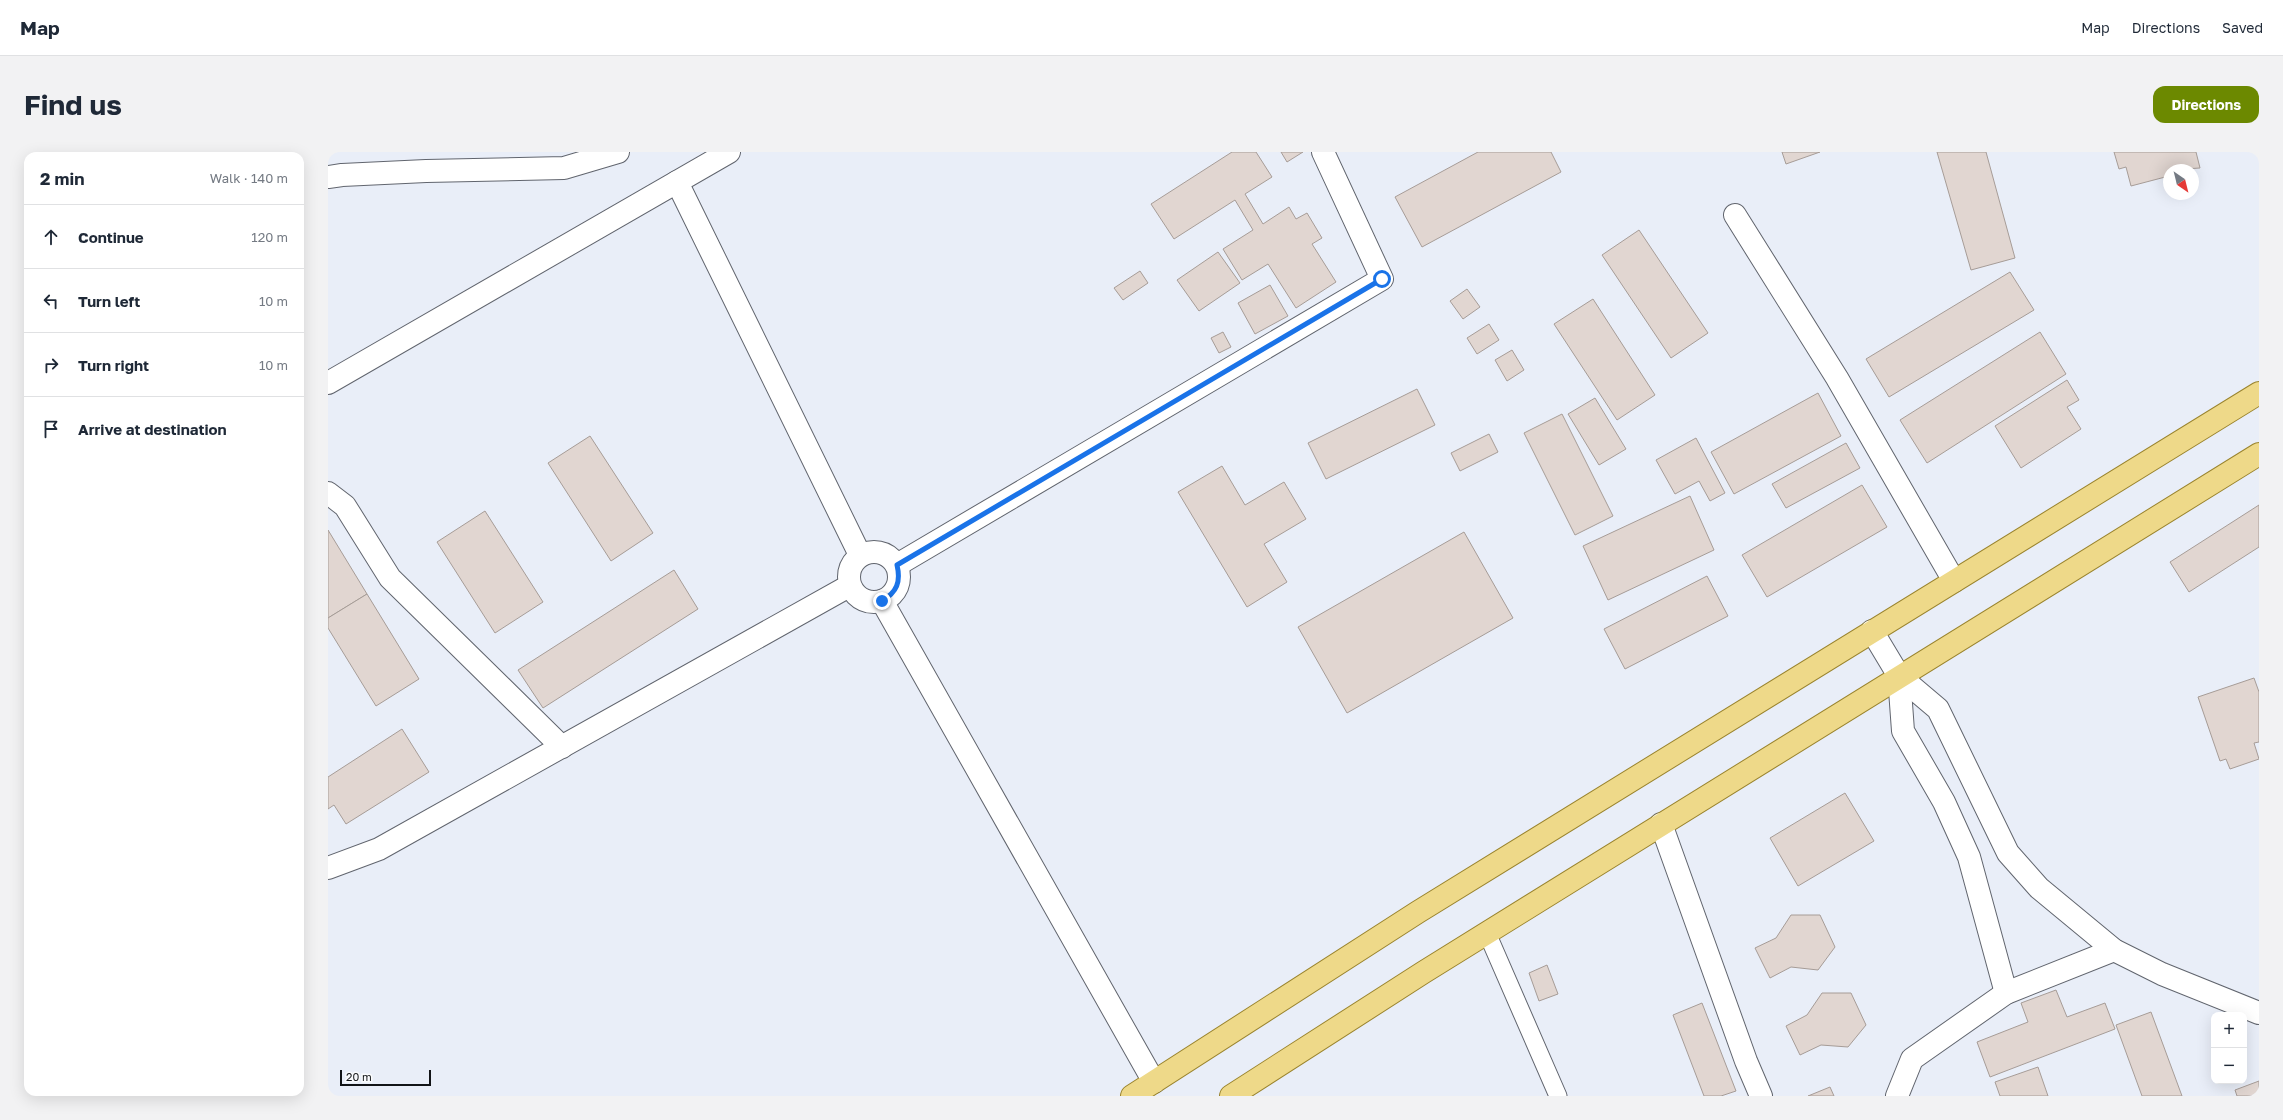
<!DOCTYPE html>
<meta charset="utf-8">
<style>
body{margin:0;font-family:"Golos Text",sans-serif;background:#f2f2f3;color:#1f2937}
.controls{position:absolute;right:12px;bottom:12px;display:grid;overflow:hidden;border-radius:8px;box-shadow:0 4px 16px #0002}
.controls button{width:36px;height:36px;display:grid;place-items:center;padding:0;border:0;border-bottom:1px solid #e0e1e3;background:#fff;color:#1f2937;font:20px sans-serif}
.compass{position:absolute;left:1835px;top:12px;width:36px;height:36px;border-radius:50%;background:#fff;box-shadow:0 4px 16px #0002;rotate:145deg}
.scale{position:absolute;left:12px;bottom:10px;width:91px;box-sizing:border-box;padding-left:4px;border:2px solid #121417;border-top:0;font-size:11px;line-height:14px;white-space:nowrap;color:#121417;-webkit-text-stroke:3px #fafbfd;paint-order:stroke}
.stop{position:absolute;width:12px;height:12px;margin:-9px;border:3px solid #1a73e8;border-radius:50%;background:#fff}
.stop.end{background:#1a73e8;border-color:#fff;box-shadow:0 1px 4px #0008}
.list{margin:0;padding:0;list-style:none}
h2{display:flex;justify-content:space-between;align-items:center;height:52px;margin:0;padding:0 16px;font-size:17px}
h2 small{font-size:13px;font-weight:400;color:#747a83}
.list li{display:grid;grid-template-columns:26px 1fr auto;gap:12px;align-items:center;box-sizing:border-box;height:64px;padding:0 16px;border-top:1px solid #e0e1e3}
.list b{display:block;font-size:15px;white-space:nowrap}
.list em{font-size:13px;font-style:normal;color:#747a83}
.icon{flex:none;width:22px;height:22px;fill:none;stroke:currentColor;stroke-width:2;stroke-linecap:round;stroke-linejoin:round}
.map{position:relative;flex:none;width:1931px;height:944px;overflow:hidden;border-radius:12px}
header{display:flex;align-items:center;gap:24px;box-sizing:border-box;height:56px;padding:0 20px;background:#fff;border-bottom:1px solid #e0e1e3}
header strong{font-size:19px}
nav{display:flex;gap:22px;margin-inline-start:auto;font-size:14px}
.intro{display:flex;align-items:center;justify-content:space-between;box-sizing:border-box;height:96px;padding:0 24px}
h1{margin:0;font-size:28px}
.button{padding:10px 18px;border-radius:12px;background:#6c8900;color:#fff;font-size:14px;font-weight:700}
main{display:flex;gap:24px;padding:0 24px}
aside{flex:1;background:#fff;border-radius:12px;box-shadow:0 4px 16px #0002}
.map>svg:first-child{display:block}
.building{fill:#e1d6d1;stroke:#a69c97}
.lines{fill:none;stroke-linecap:round;stroke-linejoin:round}
.lane-casing{stroke:#61656e;stroke-width:19}
.street-casing{stroke:#61656e;stroke-width:24}
.primary-casing{stroke:#9a842e;stroke-width:24}
.lane{stroke:#fff;stroke-width:17}
.street{stroke:#fff;stroke-width:22}
.primary{stroke:#eed989;stroke-width:22}
.route{stroke:#1a73e8;stroke-width:5}
</style>
<header>
<strong>Map</strong>
<nav><a>Map</a><a>Directions</a><a>Saved</a></nav>
</header>
<div class="intro"><h1>Find us</h1><a class="button">Directions</a></div>
<main>
<aside>
<h2>2 min<small>Walk · 140 m</small></h2>
<ul class="list">
<li><svg class="icon" aria-label="ahead" viewBox="0 0 24 24"><path d="M12 20V5M6 11l6-6 6 6"/></svg><div><b>Continue</b></div><em>120 m</em></li>
<li><svg class="icon" aria-label="left" viewBox="0 0 24 24"><path d="M17 20v-9H6M10 6l-5 5 5 5"/></svg><div><b>Turn left</b></div><em>10 m</em></li>
<li><svg class="icon" aria-label="right" viewBox="0 0 24 24"><path d="M7 20v-9h11M14 6l5 5-5 5"/></svg><div><b>Turn right</b></div><em>10 m</em></li>
<li><svg class="icon" aria-label="arrive" viewBox="0 0 24 24"><path d="M6 21V4h12l-3 4 3 4H6"/></svg><div><b>Arrive at destination</b></div></li>
</ul>
</aside>
<div class="map">
<svg width="1931" height="944" viewBox="0 0 1931 944">
<rect width="100%" height="100%" fill="#e9eef8"/>
<g class="building">
<path d="M904,0h24l16,25 -27,17 18,30 26,-17 7,12 11,-6 15,25 -10,6 24,38 -40,26 -28,-44 -26,16 -19,-31 30,-19 -18,-30 -61,39 -23,-35z"/>
<path d="M953,0h22l-16,10z"/>
<path d="M1150,0h73l10,20 -139,75 -27,-50z"/>
<path d="M1454,0h38l-34,12z"/>
<path d="M1609,0h49l29,106 -44,12z"/>
<path d="M1786,0h82l4,16 -31,2v6l-38,10 -5,-19 -7,2z"/>
<path d="M1311,78l69,103 -37,25 -69,-103z"/>
<path d="M890,100l22,31 -41,28 -22,-31z"/>
<path d="M812,119l8,12 -25,17 -9,-12z"/>
<path d="M1682,120l24,38 -145,87 -23,-38z"/>
<path d="M942,133l18,31 -33,18 -17,-31z"/>
<path d="M1139,137l13,18 -17,12 -13,-18z"/>
<path d="M1265,147l62,96 -38,25 -63,-96z"/>
<path d="M1161,172l10,16 -22,14 -10,-16z"/>
<path d="M895,180l8,15 -12,6 -8,-15z"/>
<path d="M1712,180l26,42 -139,89 -27,-43z"/>
<path d="M1184,198l12,20 -17,11 -12,-21z"/>
<path d="M1739,228l12,20 -12,7 14,22 -60,39 -26,-42z"/>
<path d="M1089,237l18,36 -109,54 -18,-36z"/>
<path d="M1490,241l23,43 -107,58 -23,-42z"/>
<path d="M1267,246l31,51 -27,16 -31,-51z"/>
<path d="M1234,262l51,102 -38,19 -51,-102z"/>
<path d="M1161,282l9,18 -38,19 -9,-18z"/>
<path d="M262,284l63,97 -42,28 -63,-98z"/>
<path d="M1368,286l29,55 -15,8 -11,-20 -24,13 -19,-34z"/>
<path d="M1518,291l14,25 -74,40 -14,-24z"/>
<path d="M894,314l23,39 39,-23 22,37 -42,25 23,38 -40,25 -69,-115z"/>
<path d="M1534,333l25,42 -120,70 -25,-42z"/>
<path d="M1362,344l24,54 -106,50 -25,-54z"/>
<path d="M1931,353v42l-70,45 -19,-30z"/>
<path d="M157,359l58,91 -48,31 -58,-91z"/>
<path d="M0,378l39,64 -39,24z"/>
<path d="M1136,380l49,86 -166,95 -49,-86z"/>
<path d="M346,418l24,39 -155,99 -25,-38z"/>
<path d="M1379,424l21,40 -103,53 -21,-40z"/>
<path d="M39,442l52,85 -43,27 -48,-78v-10z"/>
<path d="M1926,526l5,14v50l-5,1 5,16 -29,10 -4,-10 -6,2 -22,-64z"/>
<path d="M74,577l27,43 -83,52 -12,-19 -6,4v-32z"/>
<path d="M1517,641l29,48 -76,45 -28,-48z"/>
<path d="M1463,763h29l15,32 -17,23 -27,-3 -21,11 -15,-30 21,-10z"/>
<path d="M1219,813l11,29 -19,7 -10,-28z"/>
<path d="M1728,838l11,27 38,-14 10,26 -125,48 -13,-35 51,-20 -7,-19z"/>
<path d="M1494,841h29l15,32 -18,22 -27,-2 -21,10 -14,-29 21,-11z"/>
<path d="M1374,851l34,88 -15,5h-17l-31,-81z"/>
<path d="M1823,860l31,84h-40l-26,-71z"/>
<path d="M1710,915l10,29h-48l-5,-14z"/>
<path d="M1931,929v15h-22l-2,-6z"/>
<path d="M1502,935l4,9h-26z"/>
</g>
<g class="lines">
<g class="lane-casing">
<path id="lane" d="M1159,781l71,163"/>
</g>
<g class="street-casing">
<g id="street">
<path d="M0,25l14,-2 84,-4 138,-3 54,-16"/>
<path d="M349,30l183,373"/>
<path d="M1407,63l102,163 117,203"/>
<path d="M0,231l401,-231"/>
<path d="M0,341l17,13 45,72 172,169"/>
<circle cx="546" cy="425" r="25"/>
<path d="M569,413l485,-286 -59,-127"/>
<path d="M554,449l272,481"/>
<path d="M1544,479l27,45 39,33 70,144 31,35 75,62 48,24 97,39"/>
<path d="M1571,524l4,55 41,71 25,55 37,136"/>
<path d="M1333,672l85,237 15,35"/>
<path d="M0,716l51,-19 470,-263"/>
<path d="M1569,944l15,-37 94,-66 108,-43"/>
</g>
</g>
<g class="primary-casing">
<g id="primary">
<path d="M804,944l286,-184 841,-519"/>
<path d="M903,944l193,-124 835,-518"/>
</g>
</g>
<use href="#lane" class="lane"/>
<use href="#street" class="street"/>
<use href="#primary" class="primary"/>
</g>
<g class="lines">
<path class="route" d="M554,449c15,-9 19,-19 15,-36l485,-286"/>
</g>
</svg>
<div class="controls">
<button>+</button>
<button>−</button>
</div>
<svg class="compass" viewBox="-18 -18 36 36"><path d="M0-13l5 13h-10z" fill="#e53935"/><path d="M0 13l5-13h-10z" fill="#747a83"/></svg>
<div class="scale">20 m</div>
<div class="stop" style="left:1054px;top:127px"></div>
<div class="stop end" style="left:554px;top:449px"></div>
</div>
</main>
